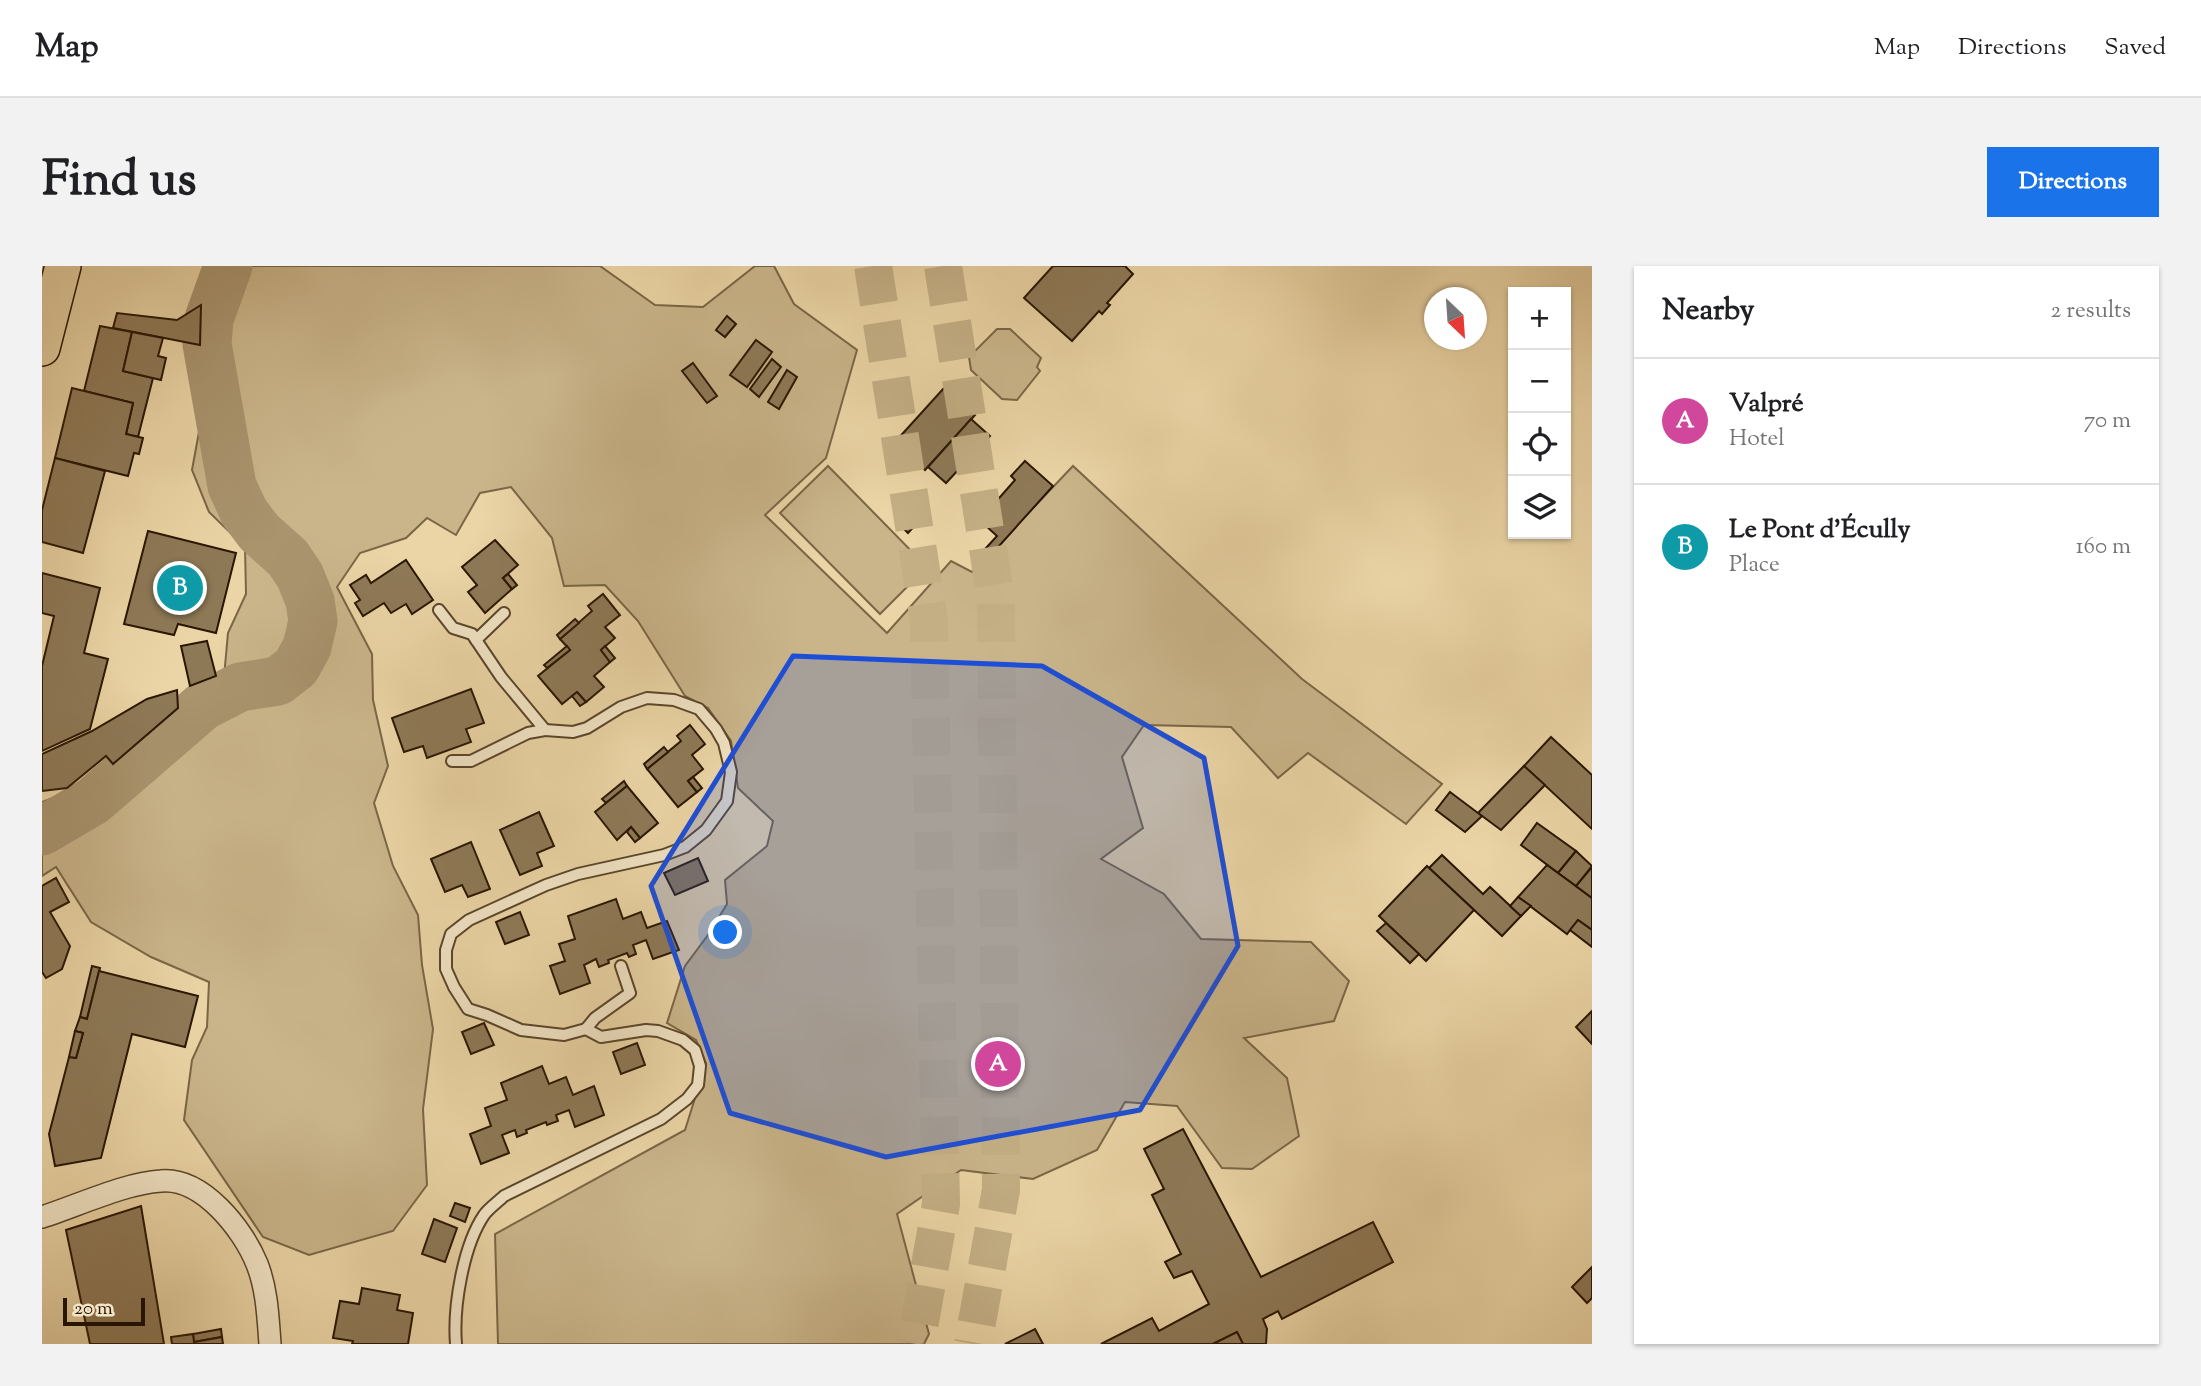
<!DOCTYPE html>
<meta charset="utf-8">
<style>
body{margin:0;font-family:"Sorts Mill Goudy",serif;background:#f2f2f2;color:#202124}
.controls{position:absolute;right:21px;top:21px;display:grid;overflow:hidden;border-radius:0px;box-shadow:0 2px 5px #0004}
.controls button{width:63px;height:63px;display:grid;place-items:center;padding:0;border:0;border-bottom:2px solid #e0e0e0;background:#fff;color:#202124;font:35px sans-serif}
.compass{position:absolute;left:1382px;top:21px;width:63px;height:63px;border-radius:50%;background:#fff;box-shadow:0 2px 5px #0004;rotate:155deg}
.scale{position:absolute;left:21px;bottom:18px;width:82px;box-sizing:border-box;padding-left:7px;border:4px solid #291602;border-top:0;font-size:19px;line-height:24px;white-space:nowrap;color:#291602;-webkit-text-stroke:5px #f2e4c5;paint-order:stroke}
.you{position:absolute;left:684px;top:667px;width:24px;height:24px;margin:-18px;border:5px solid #fff;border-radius:50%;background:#1a73e8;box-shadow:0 0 0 10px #1a73e833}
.badge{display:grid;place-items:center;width:46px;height:46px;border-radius:50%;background:#1a73e8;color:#fff;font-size:23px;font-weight:700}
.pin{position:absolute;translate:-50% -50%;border:4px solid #fff;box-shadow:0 2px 7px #0006}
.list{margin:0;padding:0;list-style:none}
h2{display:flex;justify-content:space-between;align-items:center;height:91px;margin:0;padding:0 28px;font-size:30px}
h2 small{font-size:23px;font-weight:400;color:#757577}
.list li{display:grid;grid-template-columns:46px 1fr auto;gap:21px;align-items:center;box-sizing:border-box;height:126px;padding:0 28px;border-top:2px solid #e0e0e0}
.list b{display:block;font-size:26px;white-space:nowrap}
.list p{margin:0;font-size:23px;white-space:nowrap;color:#757577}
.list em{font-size:23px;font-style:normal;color:#757577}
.icon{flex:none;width:38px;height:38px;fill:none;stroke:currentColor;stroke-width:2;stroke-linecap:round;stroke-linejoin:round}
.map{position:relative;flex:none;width:1550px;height:1078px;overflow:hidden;border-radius:0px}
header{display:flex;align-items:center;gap:42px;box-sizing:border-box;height:98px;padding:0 35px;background:#fff;border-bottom:2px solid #e0e0e0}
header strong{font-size:33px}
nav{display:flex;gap:38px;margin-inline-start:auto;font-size:24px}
.intro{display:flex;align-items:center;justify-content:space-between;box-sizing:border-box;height:168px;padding:0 42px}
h1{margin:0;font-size:49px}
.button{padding:18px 32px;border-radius:0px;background:#1a73e8;color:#fff;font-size:24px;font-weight:700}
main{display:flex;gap:42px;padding:0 42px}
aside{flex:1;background:#fff;border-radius:0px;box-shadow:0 2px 5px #0004}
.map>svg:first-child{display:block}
.green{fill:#cab58a;stroke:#7a6646;stroke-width:2}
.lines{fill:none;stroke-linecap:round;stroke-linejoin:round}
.river{stroke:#a9946e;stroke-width:49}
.building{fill:#8e7957;stroke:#291602;stroke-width:2}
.highway-tunnel{stroke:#c4af85;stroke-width:38;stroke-dasharray:38 19;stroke-linecap:butt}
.lane-casing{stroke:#5a462b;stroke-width:14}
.street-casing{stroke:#5a462b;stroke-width:24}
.primary-casing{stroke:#291602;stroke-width:38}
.lane{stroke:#f2e4c5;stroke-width:10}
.street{stroke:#f2e4c5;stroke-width:21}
.primary{stroke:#ebd5a6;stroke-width:35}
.marked{fill:#1d4ed8;fill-opacity:0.2;stroke:#1d4ed8;stroke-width:5;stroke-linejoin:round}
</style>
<header>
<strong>Map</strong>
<nav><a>Map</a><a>Directions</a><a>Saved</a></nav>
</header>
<div class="intro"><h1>Find us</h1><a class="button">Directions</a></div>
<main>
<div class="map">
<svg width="1550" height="1078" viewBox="0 0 1550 1078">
<rect width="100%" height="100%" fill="#ebd5a6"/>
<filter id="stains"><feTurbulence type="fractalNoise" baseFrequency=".00286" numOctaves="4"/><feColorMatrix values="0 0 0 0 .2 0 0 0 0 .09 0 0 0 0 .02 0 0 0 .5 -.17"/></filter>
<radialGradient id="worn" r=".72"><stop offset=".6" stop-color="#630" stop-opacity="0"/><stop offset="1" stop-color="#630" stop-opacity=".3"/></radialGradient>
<g class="green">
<path d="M201,0h357l55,39 48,2 52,-41h19l20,38 63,46 -31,108 -61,57 122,118 64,-72 21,11 101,-106 229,213 140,105 -36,40 -98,-71 -30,25 -47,-51 -87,-2 -22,32 21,71 -42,31 63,35 37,45 110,3 38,39 -15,40 -90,17 43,40 12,58 -47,33 -30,-1 -45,-62 -52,-4 -28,48 -64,29 -72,-9 -64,44 32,120 -5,10h-426l-3,-110 190,-104 21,-67 -10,-23 -29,-17 18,-57 23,-31 19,-31 -2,-24 42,-34 6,-25 -35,-33 -7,-47 -23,-33 -23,-12 -47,-75 -33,-36 -41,1 -12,-48 -41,-51 -31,6 -24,42 -29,-17 -21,20 -46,15 -23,34 35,67 1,46 15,66 -14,37 19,63 25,49 4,50 11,64 -10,80 4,76 -34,46 -84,24 -46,-18 -79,-117 8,-60 15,-33 2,-45 -58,-25 -60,-35 -35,-55 -14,9v-74l64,-24 118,-101 4,-44 18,-39 -1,-47 -36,-35 -17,-42 11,-60 23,-58 4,-57z"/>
<path d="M955,63h13l31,29 -4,9 3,4 -23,29 -15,-1 -31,-29 -2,-13z"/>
<path d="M786,200l99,101 -47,47 -100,-101z"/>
</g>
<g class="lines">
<path class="river" d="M0,565l51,-30 110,-95 37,-19 38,-6 18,-14 11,-20 6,-26 -3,-20 -10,-25 -12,-18 -29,-26 -15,-20 -12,-26 -25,-142 2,-25 19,-53"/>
</g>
<g class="building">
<path d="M1011,0h72l8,8 -26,29 3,2 -8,9 -3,-3 -27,30 -48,-43z"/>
<path d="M159,39l-1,40 -87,-17 4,-15 60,7z"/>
<path d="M685,50l9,8 -11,13 -9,-7z"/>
<path d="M58,60l32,6 -9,39 30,7 -15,59 -12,-3 7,-31 -49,-12z"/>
<path d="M90,66l31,6 -5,18 8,2 -5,22 -38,-9z"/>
<path d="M714,74l16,12 -25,35 -17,-12z"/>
<path d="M730,93l9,8 -22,30 -9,-8z"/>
<path d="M651,97l24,33 -10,7 -25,-32z"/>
<path d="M745,104l10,7 -18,32 -11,-7z"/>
<path d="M30,122l61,15 -7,31 17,4 -4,16 -5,-1 -6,23 -73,-18z"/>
<path d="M902,122l31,27 -50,55 -30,-28z"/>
<path d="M929,153l19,17 -44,47 -18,-16z"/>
<path d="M13,192l50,13 -22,82 -41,-11v-32z"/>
<path d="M983,195l28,25 -72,80 -6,-6 22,-24 -22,-20 14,-15 5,3 21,-24 -4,-4z"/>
<path d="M873,235l12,11 -19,21 -12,-12z"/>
<path d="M106,265l88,22 -20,80 -38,-9 -4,11 -50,-11z"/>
<path d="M453,274l23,25 -15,13 9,11 -27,24 -17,-21 9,-7 -15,-18z"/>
<path d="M364,294l27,40 -21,14 -6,-10 -15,9 -7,-10 -21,13 -8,-13 5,-3 -10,-15 16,-10 5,8z"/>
<path d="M0,307l58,15 -16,65 24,6 -18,70 -48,22v-85l12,-50 -12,-3z"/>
<path d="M466,308l9,11 -5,4 -9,-11z"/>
<path d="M561,328l17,21 -15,12 10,11 -14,12 9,12 -16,14 10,11 -18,15 -9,-10 -15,12 -24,-28 32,-26 -10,-11 32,-28 -4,-5z"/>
<path d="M533,353l4,4 -19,16 -3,-4z"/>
<path d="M165,375l9,35 -26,10 -9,-40z"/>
<path d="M525,380l3,4 -23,18 -3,-3z"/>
<path d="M563,380l10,12 -5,4 -9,-12z"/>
<path d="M429,423l13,34 -18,6 5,13 -44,16 -4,-12 -19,6 -12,-34z"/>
<path d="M135,424l1,18 -65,56 -7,-8 -39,32 -25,3v-37l50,-23 55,-32z"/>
<path d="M535,426l9,10 -6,4 -8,-10z"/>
<path d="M648,459l15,19 -13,11 11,14 -15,12 9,11 -19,15 -31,-38 34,-28 -4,-5z"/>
<path d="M1509,471l41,38v54l-68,-63z"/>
<path d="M622,481l4,5 -21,17 -3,-5z"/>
<path d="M1482,500l21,19 -44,45 -23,-17z"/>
<path d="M651,511l9,11 -5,4 -9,-11z"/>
<path d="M582,515l3,5 -21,17 -4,-4z"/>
<path d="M585,520l31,37 -18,15 -9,-11 -14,13 -22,-28z"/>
<path d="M1408,526l32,24 -17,16 -29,-22z"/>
<path d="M497,546l15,34 -17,7 5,13 -22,9 -20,-45z"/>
<path d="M1495,557l39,28 -18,22 -37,-28z"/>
<path d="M589,561l9,11 -5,4 -8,-10z"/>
<path d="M429,576l19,47 -22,8 -6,-12 -17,7 -14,-33z"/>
<path d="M1534,585l16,15 -16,20 -18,-13z"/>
<path d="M1400,589l41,39 7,-7 31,29 -19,20 -73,-68z"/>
<path d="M656,592l10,23 -33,14 -11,-22z"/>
<path d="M1505,599l45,33v32l-14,-10 -11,14 -49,-37z"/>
<path d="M1385,600l47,44 -48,51 -47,-45z"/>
<path d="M1550,601v31l-16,-12z"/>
<path d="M14,612l13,24 -19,10 20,34 -8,23 -16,9 -4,-6v-86z"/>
<path d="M1476,631l13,9 -10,10 -11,-10z"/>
<path d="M574,633l7,20 18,-7 6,16 20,-7 12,29 -26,9 -7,-19 -13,5 3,9 -7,3 -2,-4 -19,7 1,3 -10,4 -3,-8 -12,6 6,18 -30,11 -10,-28 15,-5 -6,-17 16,-5 -7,-23z"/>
<path d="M478,646l9,23 -24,9 -9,-22z"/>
<path d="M1536,654l14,10v17l-22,-17z"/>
<path d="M1344,657l33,31 -9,9 -33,-32z"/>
<path d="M50,700l8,2 -13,51 -7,-2z"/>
<path d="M57,705l99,25 -13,51 -53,-13 -31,124 -46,8 -6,-32 20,-77 7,1 7,-25 -8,-2 5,-14 7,2z"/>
<path d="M1550,745v33l-16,-17z"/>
<path d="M442,757l10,22 -23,9 -9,-22z"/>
<path d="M33,765l8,2 -7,25 -7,-1z"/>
<path d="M595,777l8,22 -24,9 -8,-22z"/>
<path d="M500,800l7,18 17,-7 7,18 21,-9 10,29 -29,12 -6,-17 -13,5 2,6 -11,4 -1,-3 -20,8 1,3 -10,4 -2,-7 -13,5 7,18 -28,11 -11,-30 21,-8 -6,-18 22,-8 -6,-17z"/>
<path d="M1141,863l78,148 112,-55 20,40 -111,57 -4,-8 -15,8 4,10 -1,15h-23l-6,-12 -24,12h-112l51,-26 7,13 50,-27 -17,-33 -18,7 -9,-16 16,-8 -29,-59 12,-6 -20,-40z"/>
<path d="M413,937l15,5 -5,14 -15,-6z"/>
<path d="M99,940l23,138h-74l-24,-114z"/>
<path d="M392,953l23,9 -12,34 -23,-8z"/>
<path d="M1550,1001v31l-5,5 -15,-16z"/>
<path d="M320,1022l38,7 -3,15 16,3 -5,31h-56l1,-3 -20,-3 7,-37 19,3z"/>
<path d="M179,1063l1,8 -28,5 -1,-8z"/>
<path d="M993,1063l8,15h-38z"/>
<path d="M1195,1066l6,12h-30z"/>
<path d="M151,1068l1,8 28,-5 1,7h-51l-1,-7z"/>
</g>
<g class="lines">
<g class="highway-tunnel">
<path d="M831,0l56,355 12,583 -25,140"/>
<path d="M901,0l53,333 5,591 -28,154"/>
</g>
<g class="lane-casing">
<g id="lane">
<path d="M397,344l14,18 19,6 29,43 44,53 28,2 14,-4 34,-21 26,-9 27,2 25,9 17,20 8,14 7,29 -4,29 -21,29 -21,17 -21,8 -86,19 -32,11 -77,35 -18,14 -5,16v19l8,18 14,22 19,6 34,15 43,5 22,-6 15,8 45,-7 12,1 25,9 12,10 5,16 -2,19 -11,14 -26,20 -157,77c-6,6 -15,12 -20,19 -21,31 -31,92 -28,129"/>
<path d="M434,374l28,-27"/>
<path d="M410,495h19l57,-28 17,-3"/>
<path d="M544,763l9,-11 35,-25 -9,-27"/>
</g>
</g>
<g class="street-casing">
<path id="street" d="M0,951c35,-11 83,-34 119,-36 41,-4 82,48 96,83 10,25 11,53 13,80"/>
</g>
<g class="primary-casing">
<path id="primary" d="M0,82l21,-82"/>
</g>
<use href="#lane" class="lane"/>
<use href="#street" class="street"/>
<use href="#primary" class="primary"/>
</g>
<path class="marked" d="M751,390l249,10 162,92 34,188 -98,164 -254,47 -156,-44 -79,-227z"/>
<rect width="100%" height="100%" filter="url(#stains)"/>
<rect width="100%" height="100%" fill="url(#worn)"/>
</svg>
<div class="controls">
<button>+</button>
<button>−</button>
<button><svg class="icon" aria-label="locate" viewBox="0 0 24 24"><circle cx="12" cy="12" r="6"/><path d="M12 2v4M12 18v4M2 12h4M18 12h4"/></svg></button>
<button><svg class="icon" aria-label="layers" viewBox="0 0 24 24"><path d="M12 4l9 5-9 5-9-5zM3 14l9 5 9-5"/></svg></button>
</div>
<svg class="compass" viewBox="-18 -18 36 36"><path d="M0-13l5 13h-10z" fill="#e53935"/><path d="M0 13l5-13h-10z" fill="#757577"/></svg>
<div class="scale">20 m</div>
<div class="you"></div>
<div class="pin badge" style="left:956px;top:798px;background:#d1479c">A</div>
<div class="pin badge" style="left:138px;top:322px;background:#0f9aa8">B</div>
</div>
<aside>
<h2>Nearby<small>2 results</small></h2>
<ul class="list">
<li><span class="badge" style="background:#d1479c">A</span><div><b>Valpré</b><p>Hotel</p></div><em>70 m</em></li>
<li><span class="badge" style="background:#0f9aa8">B</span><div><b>Le Pont d'Écully</b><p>Place</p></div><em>160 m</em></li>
</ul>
</aside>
</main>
